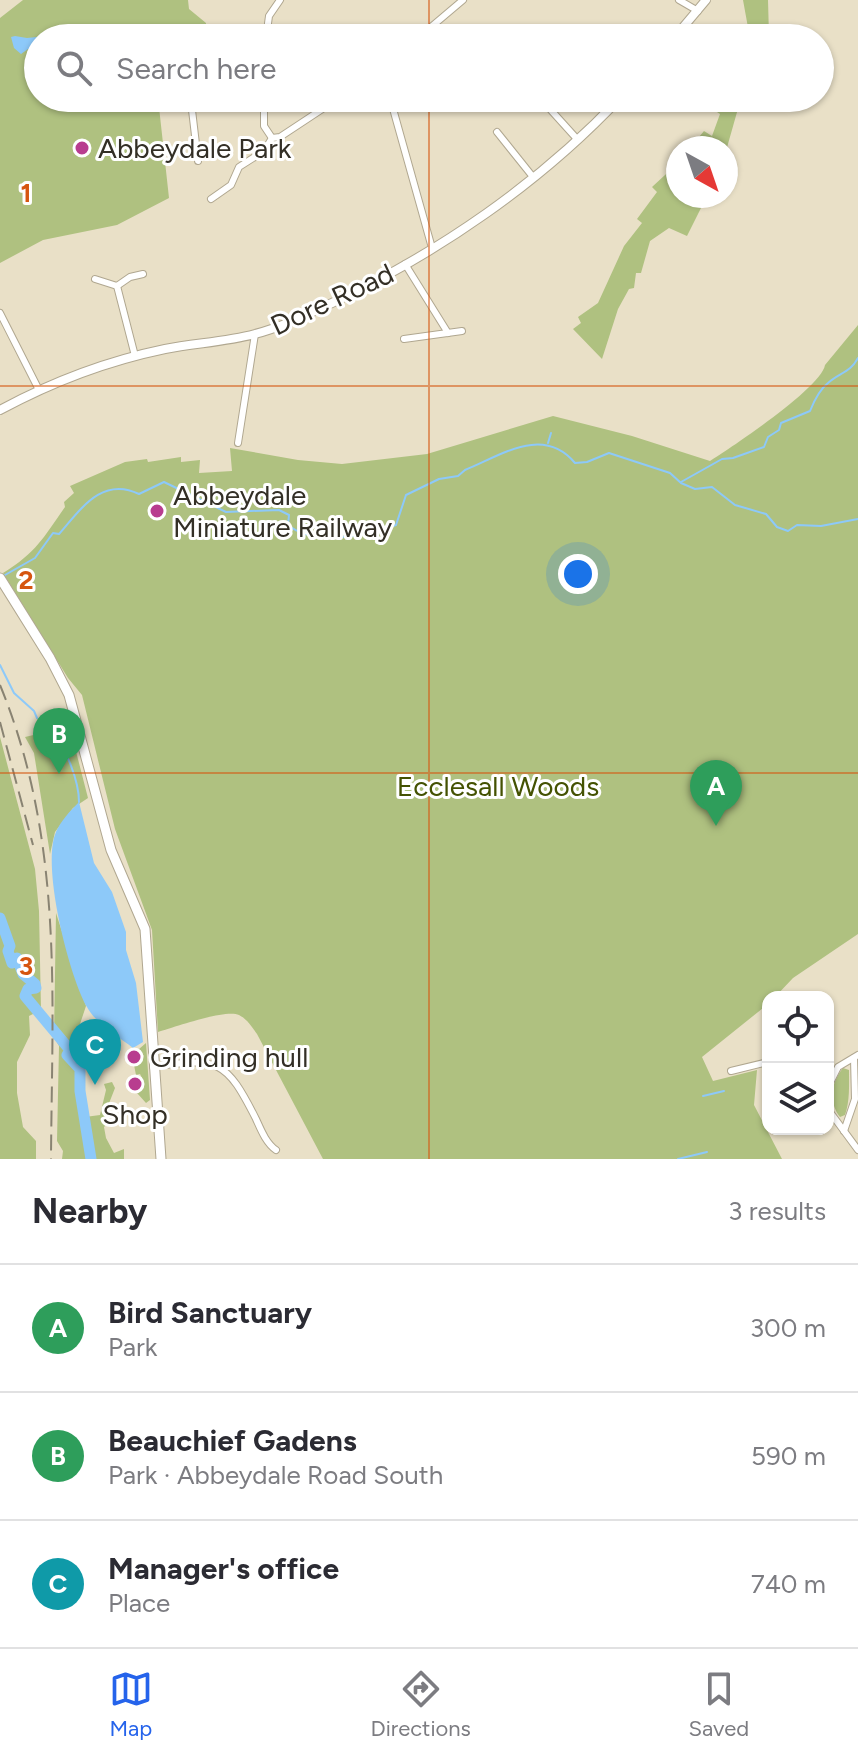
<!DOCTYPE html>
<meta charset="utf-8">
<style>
body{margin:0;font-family:Figtree,sans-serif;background:#f2f2f3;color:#2b2b33}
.controls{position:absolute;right:24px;bottom:24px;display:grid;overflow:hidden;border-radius:16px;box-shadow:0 2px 6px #0004}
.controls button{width:72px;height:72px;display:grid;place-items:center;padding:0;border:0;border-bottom:2px solid #e1e1e2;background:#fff;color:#2b2b33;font:40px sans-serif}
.compass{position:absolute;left:666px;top:136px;width:72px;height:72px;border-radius:50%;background:#fff;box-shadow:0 2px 6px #0004;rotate:140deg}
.you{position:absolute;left:578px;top:574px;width:28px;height:28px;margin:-20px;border:6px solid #fff;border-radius:50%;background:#1a73e8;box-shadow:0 0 0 12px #1a73e833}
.badge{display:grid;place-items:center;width:52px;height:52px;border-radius:50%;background:#2563eb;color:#fff;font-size:26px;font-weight:700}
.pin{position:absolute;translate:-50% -66px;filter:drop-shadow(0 2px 4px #0008)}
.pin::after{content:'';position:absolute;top:42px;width:28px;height:24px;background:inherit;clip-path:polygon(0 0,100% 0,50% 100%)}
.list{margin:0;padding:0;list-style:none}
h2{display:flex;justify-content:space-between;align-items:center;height:104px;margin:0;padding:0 32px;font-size:34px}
h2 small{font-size:26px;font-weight:400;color:#7c7c81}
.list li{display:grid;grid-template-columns:52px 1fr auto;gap:24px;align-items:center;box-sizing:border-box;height:128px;padding:0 32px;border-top:2px solid #e1e1e2}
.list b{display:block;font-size:30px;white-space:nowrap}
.list p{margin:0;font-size:26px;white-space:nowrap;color:#7c7c81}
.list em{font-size:26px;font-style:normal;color:#7c7c81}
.icon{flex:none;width:44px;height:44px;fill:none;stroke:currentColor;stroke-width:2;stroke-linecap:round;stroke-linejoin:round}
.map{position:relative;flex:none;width:858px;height:1159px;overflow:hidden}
.search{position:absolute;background:#fff;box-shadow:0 2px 6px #0004;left:24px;right:24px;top:24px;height:88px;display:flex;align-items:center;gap:20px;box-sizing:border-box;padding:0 28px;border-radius:44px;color:#7c7c81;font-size:30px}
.sheet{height:488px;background:#fff}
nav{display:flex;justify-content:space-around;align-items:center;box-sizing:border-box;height:112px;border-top:2px solid #e1e1e2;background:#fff;font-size:22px;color:#7c7c81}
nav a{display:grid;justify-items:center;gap:4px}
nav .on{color:#2563eb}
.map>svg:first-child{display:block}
.green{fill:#afc180}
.water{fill:#8dc9f9}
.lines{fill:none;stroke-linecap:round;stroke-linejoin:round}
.stream{stroke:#8dc9f9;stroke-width:2}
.river{stroke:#8dc9f9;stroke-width:11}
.street-casing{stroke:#b0a790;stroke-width:8}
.secondary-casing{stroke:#b0a790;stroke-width:10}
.primary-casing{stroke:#b0a790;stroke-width:11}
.street{stroke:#fff;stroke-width:6}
.secondary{stroke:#fff;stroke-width:8}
.primary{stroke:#fff;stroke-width:9}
.rail{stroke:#898372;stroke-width:2;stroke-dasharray:16 8;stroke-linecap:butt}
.grid{fill:none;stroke:#d6550f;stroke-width:2;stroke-opacity:0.55}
.poi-dot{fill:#b83d8f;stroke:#fff;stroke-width:3}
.labels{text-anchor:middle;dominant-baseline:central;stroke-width:6;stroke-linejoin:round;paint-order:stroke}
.poi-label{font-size:28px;fill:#332f26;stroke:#fff;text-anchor:start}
.street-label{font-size:28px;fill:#332f26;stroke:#fff}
.park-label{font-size:28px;fill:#445202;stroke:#fff}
.grid-label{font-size:26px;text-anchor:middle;font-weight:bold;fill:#d6550f;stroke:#fff;stroke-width:6;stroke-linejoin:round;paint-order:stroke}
</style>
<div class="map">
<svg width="858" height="1159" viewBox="0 0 858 1159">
<rect width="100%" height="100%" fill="#e9e0c7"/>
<g class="green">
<path d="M23,0h165l1,9 17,14v15h-168v60h120l11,100 -52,27 -74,15 -43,23v-245z"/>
<path d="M743,0h25l1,36 -23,2 3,-5z"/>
<path d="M724,98h17l-15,53v-3h-36l14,-17 8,5 8,-22 -3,-2z"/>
<path d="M678,163v33h29l-20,40 -18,-8 -19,13 -9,32h-5l-2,15 -5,1 -11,20 -16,50 -29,-30 8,-6 -3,-6 20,-14 26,-57 18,-23 -5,-4 20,-27 -5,-5z"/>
<path d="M858,325v609l-65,44 -18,19h-7v7l-66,53 11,24 44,-11 -3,35 28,54h-459l-66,-125c-5,-7 -10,-15 -18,-19 -14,-6 -64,12 -81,17l-6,-102 -37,-101 -33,-134 -14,-17 -65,-105c34,-21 40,-35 62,-66l-1,-5 10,-9 -4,-7 55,-24 22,-3 1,3 33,-5v5l19,-2 -1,13 33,-2 -2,-23 68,12 44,4 85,-10 126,-38 79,20 78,25c22,-14 111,-73 115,-96z"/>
<path d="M63,728l8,4 17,66 -15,10 -18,24 -5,22 -16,-101 -9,-16z"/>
<path d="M0,737l35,132 4,42 2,99 -12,6 1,19 -13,27v31l6,34 13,14v18h-36z"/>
<path d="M56,913l30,93 -6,18 -8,10v10l11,20 -3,26 5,27 15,-2 6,-25 -2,-6 8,-2 3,6 -9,23 3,11 -5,5 2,11 8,15 10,-4v10h-62l1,-8 -6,-10 2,-95 -5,-9z"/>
<path d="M146,1043l4,57 -4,3 -9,-10 4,-6 -3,-7 4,-2 -2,-4 -4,1 -2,-10 10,-9 -5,-7z"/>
<path d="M843,1068l6,2c0,15 1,31 -4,45l-5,2c-12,-16 -9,-34 3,-49z"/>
</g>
<g class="water">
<path d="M15,36l12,2 19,-2v2h-8v14l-10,-3 -7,5 -7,-6 -3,-11z"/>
<path d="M79,802l15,61 18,29 14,40v18l10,33 7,59 -10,6c-15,-12 -36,-23 -46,-41 -18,-32 -46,-141 -31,-175 4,-10 15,-22 23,-30z"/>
</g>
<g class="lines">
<g class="stream">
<path d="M548,443l3,-10"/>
<path d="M681,482l41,-23 11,-1 31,-11 4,-10 11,-7 2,-7 29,-12c4,-10 9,-21 18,-28 11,-10 23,-11 30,-25"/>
<path d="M5,575l30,-17 18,-25 6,1c22,-25 43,-58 80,-40l25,-12 62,30 53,-2 10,5 -1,10c25,21 79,11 108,0l10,-30 33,-16 19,-3 7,-6c37,-15 78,-45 110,-7l12,-1 22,-9 61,20 11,10 14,6 17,-2 23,18 31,9 11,13 11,4 9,-6 24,1 37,-7"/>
<path d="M0,665l14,28 20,18 3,7"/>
<path d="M52,732c14,16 27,49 27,70"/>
<path d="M70,1050l24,-19"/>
<path d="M703,1096l21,-5"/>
<path d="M678,1159l29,-7"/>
</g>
<path class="river" d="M0,918l10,28 -2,5 4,12 5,-5 6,16 12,10 1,4 -8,1 -3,7 45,54 -3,5 13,14v22l11,68"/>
<g class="street-casing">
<g id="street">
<path d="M679,0l19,11"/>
<path d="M679,33l6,5"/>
<path d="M266,38l3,-22 11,-16"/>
<path d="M418,38l45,-38"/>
<path d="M193,98l-1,12 6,51"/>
<path d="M242,98l21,2"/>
<path d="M264,98v28l8,12"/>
<path d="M390,98l42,150"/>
<path d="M540,98l37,41"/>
<path d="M602,98l9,10"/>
<path d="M497,132l36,45"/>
<path d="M211,199l20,-14 8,-18 25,-16 8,-13 8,-1 59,-39"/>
<path d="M405,264l43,69"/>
<path d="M95,279l22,7 13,-9 13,-3"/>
<path d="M117,286l18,70"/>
<path d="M0,313l39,77"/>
<path d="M404,339l58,-8"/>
<path d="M238,443l17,-109"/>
<path d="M153,1067c66,-10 73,-7 103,52 5,11 10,24 20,31"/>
<path d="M731,1071l37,-9"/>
<path d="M828,1087l10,-20 20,-12"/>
<path d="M828,1104l2,8 28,38"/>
<path d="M844,1131l11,-32 -1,-41"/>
</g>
</g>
<g class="secondary-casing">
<g id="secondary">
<path d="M674,38l32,-38"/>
<path d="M0,410c52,-28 107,-49 165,-61 30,-6 60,-7 90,-15 27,-7 53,-20 79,-32 104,-49 206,-119 286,-204"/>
</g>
</g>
<g class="primary-casing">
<path id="primary" d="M0,578l50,80 19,37 42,155 34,79 16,230"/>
</g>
<use href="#street" class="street"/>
<use href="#secondary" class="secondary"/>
<use href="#primary" class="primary"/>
<g class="rail">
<path d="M0,685c64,156 52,310 51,474"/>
<path d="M0,722l33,123"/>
</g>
</g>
<path class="grid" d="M429,0v38M429,98v1061M0,386h858M0,773h858"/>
<g class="poi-dot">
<circle cx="82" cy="148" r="8"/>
<circle cx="157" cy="511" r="8"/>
<circle cx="134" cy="1057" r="8"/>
<circle cx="135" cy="1084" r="8"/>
</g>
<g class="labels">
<g class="poi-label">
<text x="98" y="148">Abbeydale Park</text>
<text x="173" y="495">Abbeydale<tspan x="173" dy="32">Miniature Railway</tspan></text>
<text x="150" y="1057">Grinding hull</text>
<text x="135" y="1114" text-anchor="middle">Shop</text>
</g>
<g class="street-label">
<text transform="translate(332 299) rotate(-25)">Dore Road</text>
</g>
<g class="park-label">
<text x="498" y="786">Ecclesall Woods</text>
</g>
</g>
<g class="grid-label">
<text x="26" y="202">1</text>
<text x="26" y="589">2</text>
<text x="26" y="975">3</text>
</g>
</svg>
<div class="controls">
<button><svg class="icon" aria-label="locate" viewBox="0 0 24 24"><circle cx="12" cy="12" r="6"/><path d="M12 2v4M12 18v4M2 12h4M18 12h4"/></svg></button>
<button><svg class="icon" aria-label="layers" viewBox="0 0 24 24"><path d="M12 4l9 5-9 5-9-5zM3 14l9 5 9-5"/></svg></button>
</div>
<svg class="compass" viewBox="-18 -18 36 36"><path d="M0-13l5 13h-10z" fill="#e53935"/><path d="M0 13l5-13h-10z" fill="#7c7c81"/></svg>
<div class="you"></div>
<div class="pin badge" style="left:716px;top:826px;background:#2e9e5b">A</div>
<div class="pin badge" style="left:59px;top:774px;background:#2e9e5b">B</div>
<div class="pin badge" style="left:95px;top:1085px;background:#0f9aa8">C</div>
<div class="search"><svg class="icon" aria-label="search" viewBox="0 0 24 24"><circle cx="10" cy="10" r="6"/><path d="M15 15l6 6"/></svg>Search here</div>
</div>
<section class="sheet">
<h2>Nearby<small>3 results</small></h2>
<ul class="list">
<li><span class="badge" style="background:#2e9e5b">A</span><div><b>Bird Sanctuary</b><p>Park</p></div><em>300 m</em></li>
<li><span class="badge" style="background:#2e9e5b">B</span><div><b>Beauchief Gadens</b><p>Park · Abbeydale Road South</p></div><em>590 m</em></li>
<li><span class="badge" style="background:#0f9aa8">C</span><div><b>Manager's office</b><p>Place</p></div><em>740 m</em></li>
</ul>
</section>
<nav>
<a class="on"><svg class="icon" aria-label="map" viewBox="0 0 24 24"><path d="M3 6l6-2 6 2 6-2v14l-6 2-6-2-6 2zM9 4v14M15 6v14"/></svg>Map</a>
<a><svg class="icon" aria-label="directions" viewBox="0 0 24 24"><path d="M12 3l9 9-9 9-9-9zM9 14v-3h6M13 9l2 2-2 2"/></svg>Directions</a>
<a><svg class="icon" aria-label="saved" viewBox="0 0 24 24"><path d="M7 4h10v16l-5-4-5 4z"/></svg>Saved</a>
</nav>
